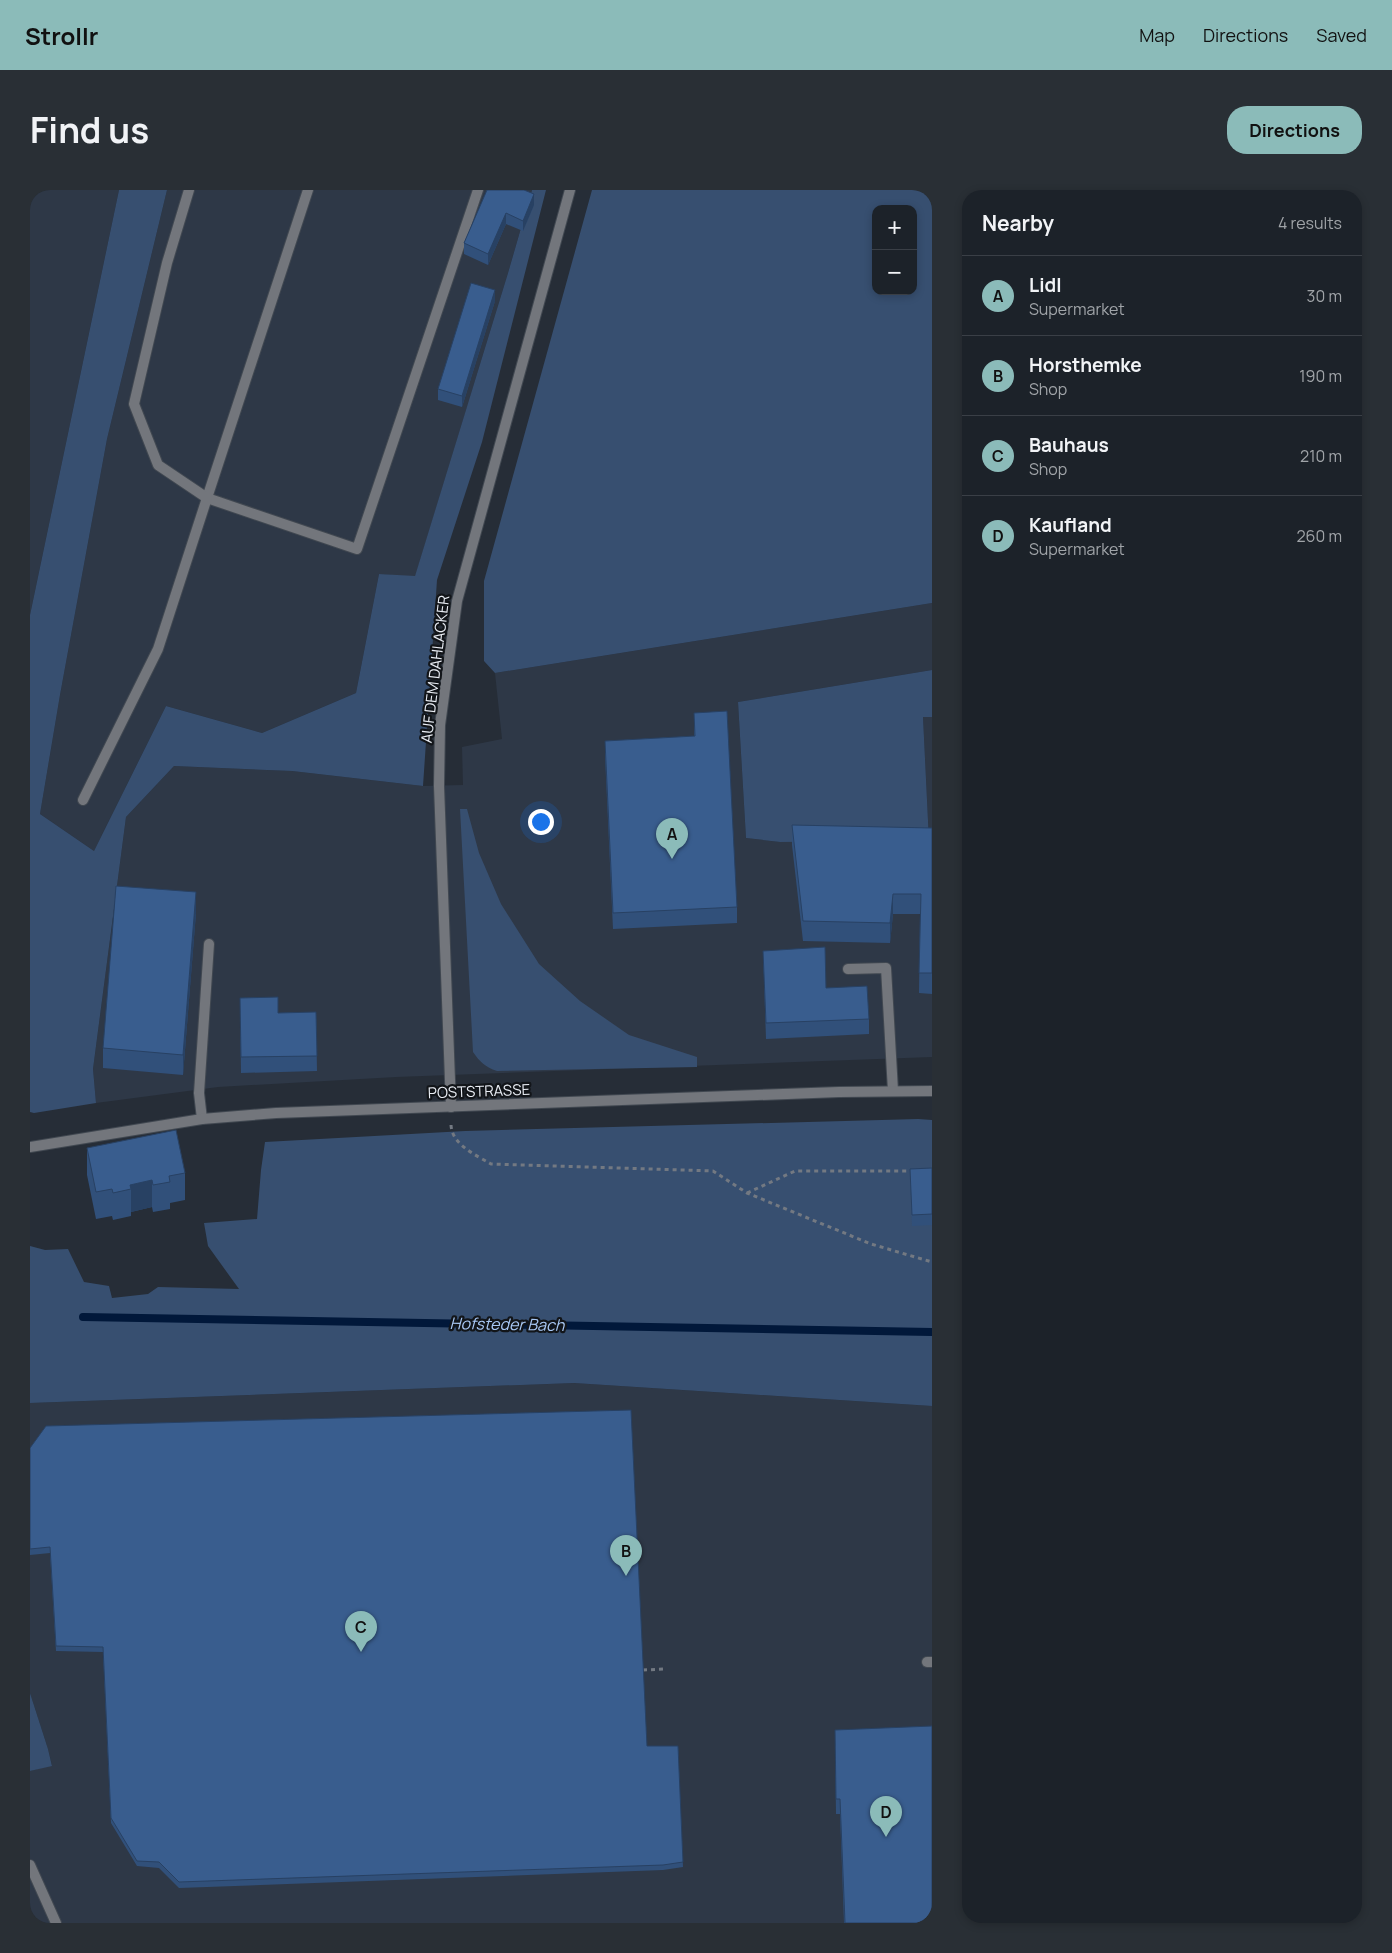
<!DOCTYPE html>
<meta charset="utf-8">
<style>
body{margin:0;font-family:Manrope,sans-serif;background:#292f35;color:#f1f3f6}
.controls{position:absolute;right:15px;top:15px;display:grid;overflow:hidden;border-radius:10px;box-shadow:0 2px 8px #0003}
.controls button{width:45px;height:45px;display:grid;place-items:center;padding:0;border:0;border-bottom:1px solid #3a3f46;background:#1c2229;color:#f1f3f6;font:25px sans-serif}
.you{position:absolute;left:510px;top:631px;width:18px;height:18px;margin:-12px;border:4px solid #fff;border-radius:50%;background:#1a73e8;box-shadow:0 0 0 8px #1a73e833}
.badge{display:grid;place-items:center;width:32px;height:32px;border-radius:50%;background:#8bbbb9;color:#111;font-size:16px;font-weight:700}
.pin{position:absolute;translate:-50% -41px;filter:drop-shadow(0 1px 2px #0008)}
.pin::after{content:'';position:absolute;top:26px;width:18px;height:15px;background:inherit;clip-path:polygon(0 0,100% 0,50% 100%)}
.list{margin:0;padding:0;list-style:none}
h2{display:flex;justify-content:space-between;align-items:center;height:65px;margin:0;padding:0 20px;font-size:21px}
h2 small{font-size:16px;font-weight:400;color:#a0a4a8}
.list li{display:grid;grid-template-columns:32px 1fr auto;gap:15px;align-items:center;box-sizing:border-box;height:80px;padding:0 20px;border-top:1px solid #3a3f46}
.list b{display:block;font-size:19px;white-space:nowrap}
.list p{margin:0;font-size:16px;white-space:nowrap;color:#a0a4a8}
.list em{font-size:16px;font-style:normal;color:#a0a4a8}
.map{position:relative;flex:none;width:902px;height:1733px;overflow:hidden;border-radius:20px}
header{display:flex;align-items:center;gap:30px;box-sizing:border-box;height:70px;padding:0 25px;background:#8bbbb9;color:#111}
header strong{font-size:24px}
nav{display:flex;gap:28px;margin-inline-start:auto;font-size:18px}
.intro{display:flex;align-items:center;justify-content:space-between;box-sizing:border-box;height:120px;padding:0 30px}
h1{margin:0;font-size:35px}
.button{padding:12px 22px;border-radius:20px;background:#8bbbb9;color:#111;font-size:18px;font-weight:700}
main{display:flex;gap:30px;padding:0 30px}
aside{flex:1;background:#1c2229;border-radius:20px;box-shadow:0 2px 8px #0003}
.map>svg:first-child{display:block}
.built{fill:#2e3847}
.green{fill:#374f70;fill-rule:evenodd}
.lines{fill:none;stroke-linecap:round;stroke-linejoin:round}
.stream{stroke:#01183a;stroke-width:8}
.service-casing{stroke:#414851;stroke-width:12}
.minor-casing{stroke:#414851;stroke-width:12}
.tertiary-casing{stroke:#414851;stroke-width:12}
.path{stroke:#737982;stroke-width:3;stroke-dasharray:4 4;stroke-linecap:butt}
.service{stroke:#73767c;stroke-width:10}
.minor{stroke:#73767c;stroke-width:10}
.tertiary{stroke:#73767c;stroke-width:10}
.wall{fill:#31507a}
.shaded-wall{fill:#284163}
.building{fill:#395d8e;stroke:#284163}
.labels{text-anchor:middle;dominant-baseline:central;stroke-width:4.5;stroke-linejoin:round;paint-order:stroke}
.street-label{font-size:15px;fill:#e9edf4;stroke:#121519}
.water-label{font-size:16px;font-style:italic;fill:#a8c8f5;stroke:#121519}
</style>
<header>
<strong>Strollr</strong>
<nav><a>Map</a><a>Directions</a><a>Saved</a></nav>
</header>
<div class="intro"><h1>Find us</h1><a class="button">Directions</a></div>
<main>
<div class="map">
<svg width="902" height="1733" viewBox="0 0 902 1733">
<rect width="100%" height="100%" fill="#262d37"/>
<g class="built">
<path d="M0,0h89l-89,425z"/>
<path d="M137,0h365l-24,83 -93,304 -36,-3 -23,119 -94,40 -96,-27 -72,145 -54,-37 20,-119 47,-256z"/>
<path d="M902,413v67l-194,32 8,136 34,4 149,-1 -6,-124h9v340l-536,20 -178,10 -122,16 -3,-34 33,-252 48,-51 118,5 131,15 40,-1 -1,-38 40,-8 -7,-66z"/>
<path d="M544,1193l358,23v517h-902v-152l22,-6 -4,-16 -18,-56v-290z"/>
</g>
<g class="green">
<path d="M89,0h48l-60,249 -47,256 -20,119 54,37 72,-145 96,27 94,-40 23,-119 36,2 93,-303 24,-83h14l-64,252 -45,138 -14,206 -131,-15 -118,-5 -48,51 -33,252 3,34 -62,10 -4,-1v-497z"/>
<path d="M562,0h340v413l-437,70 -11,-12v-80zM846,19h37v82h-37z"/>
<path d="M902,480v47h-9l6,124 -149,1 -34,-4 -8,-136z"/>
<path d="M430,619h7l12,44 22,51 38,60 41,37 49,34 68,22v10l-200,4c-12,-4 -17,-9 -24,-19z"/>
<path d="M888,929l14,1v286l-358,-23 -544,20v-157l15,4 23,-1 16,33 25,4 3,12 36,-4 10,-7 81,2 -31,-43 -4,-23 53,-4 4,-49 4,-28 200,-11z"/>
<path d="M0,1503l18,56 4,17 -22,5z"/>
</g>
<g class="lines">
<path class="stream" d="M53,1127l849,15"/>
<g class="service-casing">
<g id="service">
<path d="M278,0l-101,308 150,51 121,-359"/>
<path d="M53,610l75,-151 49,-151 -49,-33 -24,-61 33,-141 22,-73"/>
<path d="M818,779l38,-1 7,123"/>
<path d="M172,929l-3,-26 10,-149"/>
<path d="M897,1472h5"/>
<path d="M0,1675l26,58"/>
</g>
</g>
<g class="minor-casing">
<path id="minor" d="M421,917l-12,-321 1,-61 17,-124 113,-411"/>
</g>
<g class="tertiary-casing">
<path id="tertiary" d="M0,957l172,-28 74,-6 563,-21 93,-1"/>
</g>
<g class="path">
<path d="M421,935c1,20 25,30 40,39l222,7 34,22 124,51 61,18"/>
<path d="M717,1003l48,-22h119"/>
<path d="M613,1480l22,-1"/>
</g>
<use href="#service" class="service"/>
<use href="#minor" class="minor"/>
<use href="#tertiary" class="tertiary"/>
</g>
<g class="wall">
<path d="M457,0l47,15 -11,26 -17,-7 -18,41 -24,-11v-11z"/>
<path d="M465,111l-33,106 -24,-7v-11z"/>
<path d="M664,523l43,194v16l-124,6 -8,-173v-15l89,-5z"/>
<path d="M762,635l140,3v166l-13,-1 1,-79h-27l-3,29 -87,-2 -11,-96z"/>
<path d="M166,723l-13,162 -80,-7v-20z"/>
<path d="M733,761l63,37 43,31v15l-103,5z"/>
<path d="M210,808l38,15 38,-1 1,59 -76,2z"/>
<path d="M57,958l98,25v27l-15,3v6l-17,3 -1,-5 -21,5v4l-18,4 -1,-4 -16,3 -9,-44z"/>
<path d="M902,978v57l-20,1 -2,-57z"/>
<path d="M0,1258l617,298h31l5,121 -20,3 -484,18 -20,-20 -22,-2 -26,-43 -8,-171 -47,-1 -6,-98 -20,2z"/>
<path d="M805,1555l97,178h-88l-4,-109h-4z"/>
</g>
<g class="shaded-wall">
<path d="M504,4v11l-11,26v-10z"/>
<path d="M476,23v11l-18,41v-11z"/>
<path d="M465,100v11l-33,106v-11z"/>
<path d="M166,702v21l-13,162v-20z"/>
<path d="M863,704v20l-3,29v-20z"/>
<path d="M122,990v27l-21,5v-23l-1,-4z"/>
</g>
<g class="building">
<path d="M457,0h37l10,4 -11,27 -17,-8 -18,41 -24,-11z"/>
<path d="M441,93l24,7 -33,106 -24,-7z"/>
<path d="M697,521l10,196 -124,6 -8,-172 90,-5 -1,-23z"/>
<path d="M762,635l140,3v145h-13l2,-79h-28l-3,29 -87,-2z"/>
<path d="M86,696l80,6 -13,163 -80,-7z"/>
<path d="M795,757l1,41 41,-2 2,33 -103,4 -3,-72z"/>
<path d="M248,807v16l38,-1 1,44 -76,1 -1,-59z"/>
<path d="M146,940l9,43 -16,3 1,6 -17,3 -1,-5 -22,5 1,4 -18,4 -1,-4 -16,3 -9,-44z"/>
<path d="M902,978v46l-20,1 -2,-46z"/>
<path d="M601,1220l16,336h31l5,116 -20,3 -484,17 -20,-20 -22,-1 -26,-43 -8,-171 -47,-1 -6,-99 -20,2v-101l16,-22z"/>
<path d="M902,1536v197h-87l-5,-124h-4l-1,-69z"/>
</g>
<g class="labels">
<g class="street-label">
<text transform="translate(405 479) rotate(-83)">AUF DEM DAHLACKER</text>
<text transform="translate(449 901) rotate(-2)">POSTSTRASSE</text>
</g>
<g class="water-label">
<text transform="translate(477 1134) rotate(1)">Hofsteder Bach</text>
</g>
</g>
</svg>
<div class="controls">
<button>+</button>
<button>−</button>
</div>
<div class="you"></div>
<div class="pin badge" style="left:642px;top:669px">A</div>
<div class="pin badge" style="left:596px;top:1386px">B</div>
<div class="pin badge" style="left:331px;top:1462px">C</div>
<div class="pin badge" style="left:856px;top:1647px">D</div>
</div>
<aside>
<h2>Nearby<small>4 results</small></h2>
<ul class="list">
<li><span class="badge">A</span><div><b>Lidl</b><p>Supermarket</p></div><em>30 m</em></li>
<li><span class="badge">B</span><div><b>Horsthemke</b><p>Shop</p></div><em>190 m</em></li>
<li><span class="badge">C</span><div><b>Bauhaus</b><p>Shop</p></div><em>210 m</em></li>
<li><span class="badge">D</span><div><b>Kaufland</b><p>Supermarket</p></div><em>260 m</em></li>
</ul>
</aside>
</main>
